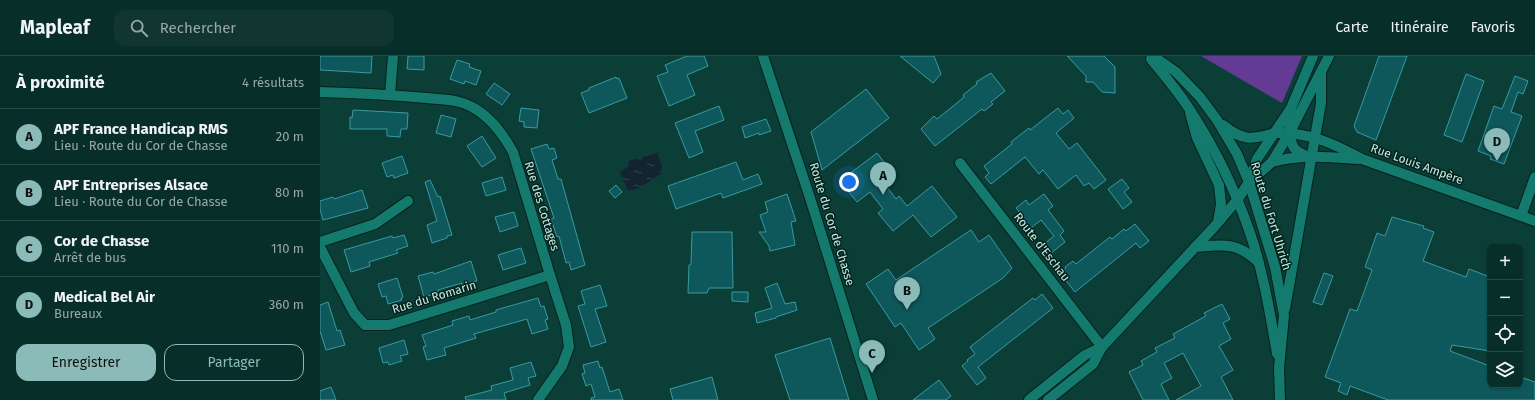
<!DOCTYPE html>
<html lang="fr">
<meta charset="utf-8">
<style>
body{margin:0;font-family:"Fira Sans",sans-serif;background:#113631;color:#f1f3f6}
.controls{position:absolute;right:12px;bottom:12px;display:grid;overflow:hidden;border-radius:8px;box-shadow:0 1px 3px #0004}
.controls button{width:36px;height:36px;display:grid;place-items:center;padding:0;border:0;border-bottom:1px solid #294a46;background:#082e29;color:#f1f3f6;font:20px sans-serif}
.you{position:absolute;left:529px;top:126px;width:14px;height:14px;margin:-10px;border:3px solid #fff;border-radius:50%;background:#1a73e8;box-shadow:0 0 0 6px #1a73e833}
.badge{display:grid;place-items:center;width:26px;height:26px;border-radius:50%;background:#8bbbb9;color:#111;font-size:13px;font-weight:700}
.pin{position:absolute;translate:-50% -33px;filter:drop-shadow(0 1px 2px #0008)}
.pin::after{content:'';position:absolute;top:21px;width:14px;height:12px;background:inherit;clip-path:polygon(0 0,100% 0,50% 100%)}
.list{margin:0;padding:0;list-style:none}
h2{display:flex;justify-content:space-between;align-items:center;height:52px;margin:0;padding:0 16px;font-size:17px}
h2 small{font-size:13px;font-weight:400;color:#98a8a8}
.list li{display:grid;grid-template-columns:26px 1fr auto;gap:12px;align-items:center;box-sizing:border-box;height:56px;padding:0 16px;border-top:1px solid #294a46}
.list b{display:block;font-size:15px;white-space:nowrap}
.list p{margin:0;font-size:13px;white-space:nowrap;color:#98a8a8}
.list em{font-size:13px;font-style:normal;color:#98a8a8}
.actions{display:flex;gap:8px;padding:12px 16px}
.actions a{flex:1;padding:9px 0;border:1px solid #8bbbb9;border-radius:12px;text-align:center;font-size:14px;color:#8bbbb9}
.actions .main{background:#8bbbb9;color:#111}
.icon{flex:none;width:22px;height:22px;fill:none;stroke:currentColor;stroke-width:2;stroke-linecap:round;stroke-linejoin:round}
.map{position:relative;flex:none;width:1215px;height:344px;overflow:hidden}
header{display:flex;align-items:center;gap:24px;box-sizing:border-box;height:56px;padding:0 20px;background:#082e29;border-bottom:1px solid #294a46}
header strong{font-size:19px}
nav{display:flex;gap:22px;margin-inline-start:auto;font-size:14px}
.search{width:280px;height:36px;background:#113631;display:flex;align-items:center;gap:10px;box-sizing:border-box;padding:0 14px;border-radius:12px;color:#98a8a8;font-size:15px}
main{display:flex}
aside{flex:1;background:#082e29}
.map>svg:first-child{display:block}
.grass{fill:#633b94}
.water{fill:url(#water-ripples)}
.building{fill:#0e585c;stroke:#399aa1}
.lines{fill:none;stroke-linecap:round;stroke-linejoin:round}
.street-casing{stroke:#05221d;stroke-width:12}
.secondary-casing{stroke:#05221d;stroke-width:12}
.street{stroke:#137a6d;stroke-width:10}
.secondary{stroke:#137a6d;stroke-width:10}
.labels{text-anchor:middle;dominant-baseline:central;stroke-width:3;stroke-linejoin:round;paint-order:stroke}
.street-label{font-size:12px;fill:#c2ece4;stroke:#05221d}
</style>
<header>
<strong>Mapleaf</strong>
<div class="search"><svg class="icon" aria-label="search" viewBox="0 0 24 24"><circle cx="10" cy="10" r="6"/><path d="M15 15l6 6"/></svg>Rechercher</div>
<nav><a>Carte</a><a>Itinéraire</a><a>Favoris</a></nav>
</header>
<main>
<aside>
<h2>À proximité<small>4 résultats</small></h2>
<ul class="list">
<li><span class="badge">A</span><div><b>APF France Handicap RMS</b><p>Lieu · Route du Cor de Chasse</p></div><em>20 m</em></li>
<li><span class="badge">B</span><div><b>APF Entreprises Alsace</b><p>Lieu · Route du Cor de Chasse</p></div><em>80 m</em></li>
<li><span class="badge">C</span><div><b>Cor de Chasse</b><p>Arrêt de bus</p></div><em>110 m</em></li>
<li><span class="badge">D</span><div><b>Medical Bel Air</b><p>Bureaux</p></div><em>360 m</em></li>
</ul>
<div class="actions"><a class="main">Enregistrer</a><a>Partager</a></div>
</aside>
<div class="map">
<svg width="1215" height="344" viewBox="0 0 1215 344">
<defs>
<pattern id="water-ripples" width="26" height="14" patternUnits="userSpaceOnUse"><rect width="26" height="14" fill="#132431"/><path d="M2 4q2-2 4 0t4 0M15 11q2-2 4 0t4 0" fill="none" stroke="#34444f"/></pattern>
</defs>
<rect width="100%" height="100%" fill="#0a3e37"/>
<path class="grass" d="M881,0h101l-20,47z"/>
<path class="water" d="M337,97l5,14 -1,7 -22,14 -11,3 -8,-19 8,-5 1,-6z"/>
<g class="building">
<path d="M0,0h52l-1,17 -51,-3z"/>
<path d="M88,0h16v14l-17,-1z"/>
<path d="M367,0h17l4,10 -21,9 8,20 -26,11 -12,-30 11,-4 -3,-7z"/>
<path d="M580,0h34l7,18 -8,9z"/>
<path d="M747,0h37l11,11v26l-13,-1 -9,-10h-7v-6z"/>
<path d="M1059,0h28l-31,84 -19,-8 -3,-6z"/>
<path d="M137,4l13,4 -1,3 12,4 -5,14 -11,-4 -1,3 -14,-5z"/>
<path d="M671,17l14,18 -14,11 2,2 -9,7 -2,-2 -47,37 -14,-17 13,-13 3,3 20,-16 7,-6 -1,-2 14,-11 -1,-2z"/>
<path d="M1146,18l18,7 -22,61 -18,-7z"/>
<path d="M1195,20l13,5 -5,13 -5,-2 -7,20 11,4 -18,48 -14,-5 1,-3 -13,-5 16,-45 8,3z"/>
<path d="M296,21l1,2 2,-1 8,20 -38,15 -8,-20 8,-3v-2z"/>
<path d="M174,27l16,11 -8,11 -16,-11z"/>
<path d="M546,33l23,29 -67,52 -11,-38z"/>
<path d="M399,50l5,14 -29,11 8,21 -14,6 -14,-35z"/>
<path d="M201,52l18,2 -2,18 -13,-1v-5l-5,-1z"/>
<path d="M738,52l5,6 5,-4 6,8 -18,15 13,16 8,-6 29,37 -12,9 -5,-6 -5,3 -8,-11 -18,14 -15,-19 -4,4 -14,-17 -34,27 -6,-7 4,-4 -5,-7 28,-22 -1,-2 18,-14 1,2z"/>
<path d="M33,54l55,3 -1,16h-6l-1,8 -13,-1v-7h-37v-12l2,1z"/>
<path d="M121,59l15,4 -5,18 -15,-4z"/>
<path d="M446,63l5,12 -12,4v-2l-14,5 -3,-11z"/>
<path d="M162,80l14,22 -14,9 -15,-21z"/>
<path d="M227,88l2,5 5,-1 3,10 -5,2 6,19h3l24,86 -14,5 -2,-8 -3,1 -7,-27 -2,1 -6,-18 3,-1 -23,-69z"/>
<path d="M557,97l16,21 -10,8 13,17 3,-3 8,10 25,-20 25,31 -26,20 -18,-22 -20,16 -15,-18 5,-4 -13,-17 -13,10 -17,-21z"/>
<path d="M82,100l6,17 -14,5 -1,-3 -6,2 -5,-14z"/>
<path d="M416,106l7,18 15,-6 4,10 -39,14 -2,-5 -45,16 -8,-23z"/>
<path d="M182,121l4,13 -20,6 -4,-13z"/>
<path d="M802,123l7,9 -5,4 8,10 -9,7 -15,-20z"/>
<path d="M110,124l8,17 2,-1 12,39 -5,1v2l-15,5 -5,-18 10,-4 -12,-39z"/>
<path d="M296,129l6,7 -7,6 -6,-7z"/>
<path d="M42,134l6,18 -45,12 -3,-11v-8l13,-4 1,2z"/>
<path d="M467,138l9,27 -5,1 4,23 -25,6 -1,-5 -10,-14h7l-6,-17 8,-3 -3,-10z"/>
<path d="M724,138l9,12 -5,4 16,21 -4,4 5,7 -14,11 -7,-9 10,-8 -13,-16 -14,11 -8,-10 5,-4 -8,-9 10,-8 3,5z"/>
<path d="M194,156l4,14 -18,6 -5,-15z"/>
<path d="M1072,161l32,9 -1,2 11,4 -11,29 43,16 3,-8 21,8v74l-38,-6 -2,6 40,15v19h30v-8l15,5v18h-147l-38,-14 -3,9 -9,-4 3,-8 -16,-6 25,-68 7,2 15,-41 -7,-3 12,-34 8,3z"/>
<path d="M815,168l14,17 -9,7 -4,-5 -61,49 -15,-19 6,-5 -1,-1 8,-6 3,3 34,-27 2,2 12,-10 2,2z"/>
<path d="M651,174l8,12 10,-7 23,33 -9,10 -75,50 7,11 -16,11 -18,-27 -6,4 -29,-43 22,-15 8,11z"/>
<path d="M372,176h40l1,56h-24l-2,5h-19l1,-28 2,-1z"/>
<path d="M84,179l4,11 -12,4 2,3 -29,9 1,4 -19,6 -7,-22 48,-14 1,2z"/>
<path d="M201,192l5,15 -23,7 -5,-15z"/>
<path d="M151,205l6,20 -15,4v-2l-24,7v3l-14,4 -6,-21 15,-4 1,2z"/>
<path d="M1004,217l9,3 -11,29 -9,-3z"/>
<path d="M77,222l6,19 -2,1 1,2 -14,4 -2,-8 -4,1 -4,-13z"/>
<path d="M457,227l8,21 10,-2 2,8 -21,7v1l-19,5 -2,-10 17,-5 -7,-20z"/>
<path d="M280,229l7,21 -12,3 11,33 -15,5 -13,-41 7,-2 -4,-13z"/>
<path d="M412,236h16v10l-16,-1z"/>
<path d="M722,238l11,14 -75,59 8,11 -9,7 -15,-19 6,-5 -1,-1 8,-6 -5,-7 63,-49 2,2z"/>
<path d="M218,242l3,9 3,-1 2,7 2,6 -3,1 3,9 -16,5 -5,-15 -53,15 2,4 -32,10 2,7 -19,5 -4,-13 3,-1 -4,-11 31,-10 -1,-4 17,-5 1,4 26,-8v-2z"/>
<path d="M8,246l9,29 3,-1 5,15 -19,5 -6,-19v-26z"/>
<path d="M902,248l8,15 -7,4 8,16 -12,7 14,24 -12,7 12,23h-57l25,-14 -18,-33 -19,10 8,15 -11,6 8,16h-26l-14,-28 14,-7 -2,-4 16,-9 -2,-4 20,-10 -2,-4 33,-18 -2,-3z"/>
<path d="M510,282l19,62h-59l-15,-45z"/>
<path d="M84,284l4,14 -8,2 2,5 -13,4 -1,-3 -5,1 -4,-15z"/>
<path d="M278,305l2,7 2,-1 8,25 9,-3 4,11h-32v-2l4,-1 -4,-13 -5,2 -4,-12 3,-1 -2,-8z"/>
<path d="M211,306l5,14 -8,2 2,7 -26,8 2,7h-40l-1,-3 27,-7 -1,-4 22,-6 -3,-12z"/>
<path d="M392,321l6,23h-45l-3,-11z"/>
<path d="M619,324l12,16 -5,4h-33z"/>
<path d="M11,331l5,13h-16v-9z"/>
</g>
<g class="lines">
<g class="street-casing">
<g id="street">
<path d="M443,0l47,142 63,202"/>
<path d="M0,36c36,1 72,3 107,6 16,2 31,1 45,9 19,10 31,27 41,45l37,123 16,50 3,22 -7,19 -24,34"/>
<path d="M70,39l3,-39"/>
<path d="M971,52c-2,11 -4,35 6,43 3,2 6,3 9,5"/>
<path d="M870,57l7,25 22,47 2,19 -3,18"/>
<path d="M954,77c35,-1 59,10 88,26l173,62"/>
<path d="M952,106c29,-8 57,-5 86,-3"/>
<path d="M640,107l142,184"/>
<path d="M1201,160l14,-39"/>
<path d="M0,186l55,-18 33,-23"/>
<path d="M0,191l34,66 11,12h24l161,-50"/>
<path d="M875,191c28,-2 42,-6 64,16"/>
<path d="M709,344l56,-45 17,-8"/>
<path d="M728,344l45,-36 9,-17 113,-121 23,-27"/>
</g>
</g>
<g class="secondary-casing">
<g id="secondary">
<path d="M833,0l23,16 24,25 17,23 20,34 12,28 26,85 9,48 -5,53 1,32"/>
<path d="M831,3c13,16 26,31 37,48 25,38 46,80 61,123 14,40 21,83 28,124"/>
<path d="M903,69c20,16 28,15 51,8"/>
<path d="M929,126l8,-23 34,-51 22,-52"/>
<path d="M918,143l11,-17 23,-20 18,-30 39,-76"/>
<path d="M965,253l36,-206v-31"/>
</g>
</g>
<use href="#street" class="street"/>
<use href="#secondary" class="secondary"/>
</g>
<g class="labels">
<g class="street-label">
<text transform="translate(1097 108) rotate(20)">Rue Louis Ampère</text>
<text transform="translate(222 150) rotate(73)">Rue des Cottages</text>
<text transform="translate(951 160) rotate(73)">Route du Fort Uhrich</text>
<text transform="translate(512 168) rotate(73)">Route du Cor de Chasse</text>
<text transform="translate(722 191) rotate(52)">Route d'Eschau</text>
<text transform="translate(114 241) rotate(-17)">Rue du Romarin</text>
</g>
</g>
</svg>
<div class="controls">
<button>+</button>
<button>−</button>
<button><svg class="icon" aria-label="locate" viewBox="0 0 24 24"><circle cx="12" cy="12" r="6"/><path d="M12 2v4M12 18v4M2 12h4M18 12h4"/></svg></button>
<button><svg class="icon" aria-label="layers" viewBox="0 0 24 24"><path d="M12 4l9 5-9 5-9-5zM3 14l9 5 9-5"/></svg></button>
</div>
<div class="you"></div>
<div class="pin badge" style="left:563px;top:139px">A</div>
<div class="pin badge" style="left:587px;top:254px">B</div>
<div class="pin badge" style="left:552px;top:317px">C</div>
<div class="pin badge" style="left:1177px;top:105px">D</div>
</div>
</main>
